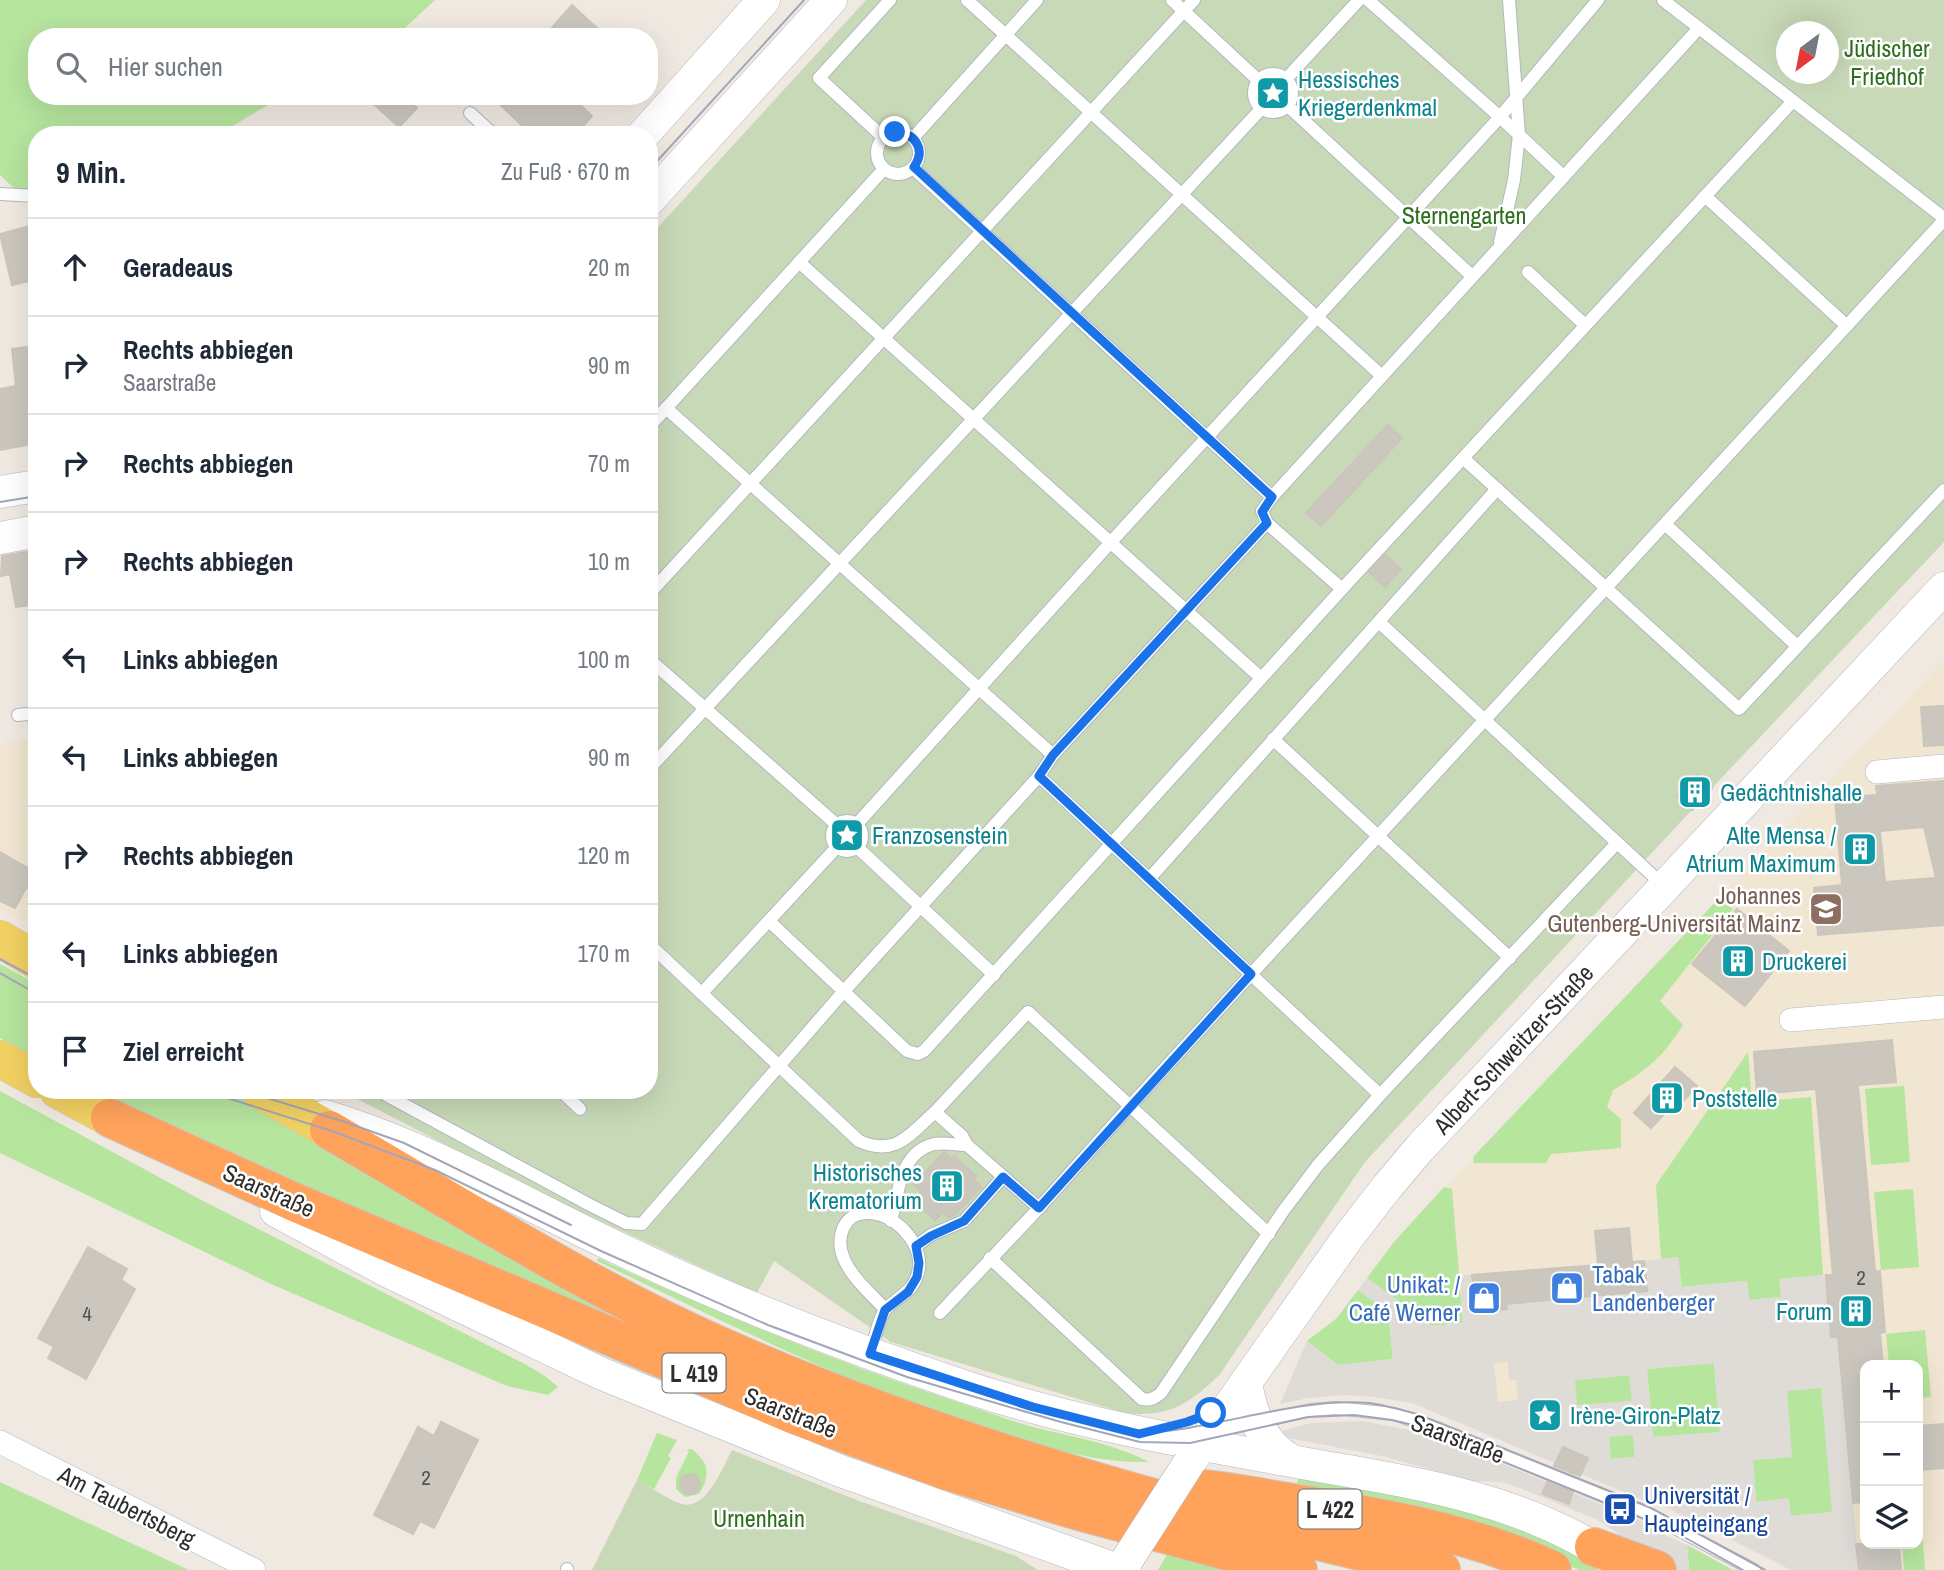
<!DOCTYPE html>
<html lang="de">
<meta charset="utf-8">
<style>
body{margin:0;font-family:"Archivo Narrow",sans-serif;background:#f2f2f3;color:#1f2937}
.controls{position:absolute;right:21px;bottom:21px;display:grid;overflow:hidden;border-radius:14px;box-shadow:0 7px 28px #0002}
.controls button{width:63px;height:63px;display:grid;place-items:center;padding:0;border:0;border-bottom:2px solid #e0e1e3;background:#fff;color:#1f2937;font:35px sans-serif}
.compass{position:absolute;left:1776px;top:21px;width:63px;height:63px;border-radius:50%;background:#fff;box-shadow:0 7px 28px #0002;rotate:212deg}
.stop{position:absolute;width:21px;height:21px;margin:-16px;border:5px solid #1a73e8;border-radius:50%;background:#fff}
.stop.end{background:#1a73e8;border-color:#fff;box-shadow:0 2px 7px #0008}
.list{margin:0;padding:0;list-style:none}
h2{display:flex;justify-content:space-between;align-items:center;height:91px;margin:0;padding:0 28px;font-size:30px}
h2 small{font-size:23px;font-weight:400;color:#747a83}
.list li{display:grid;grid-template-columns:46px 1fr auto;gap:21px;align-items:center;box-sizing:border-box;height:98px;padding:0 28px;border-top:2px solid #e0e1e3}
.list b{display:block;font-size:26px;white-space:nowrap}
.list p{margin:0;font-size:23px;white-space:nowrap;color:#747a83}
.list em{font-size:23px;font-style:normal;color:#747a83}
.icon{flex:none;width:38px;height:38px;fill:none;stroke:currentColor;stroke-width:2;stroke-linecap:round;stroke-linejoin:round}
.map{position:relative;flex:none;width:1944px;height:1570px;overflow:hidden}
.search{position:absolute;background:#fff;box-shadow:0 7px 28px #0002;left:28px;top:28px;width:630px;height:77px;display:flex;align-items:center;gap:18px;box-sizing:border-box;padding:0 24px;border-radius:28px;color:#747a83;font-size:26px}
.panel{position:absolute;background:#fff;box-shadow:0 7px 28px #0002;left:28px;top:126px;width:630px;height:973px;border-radius:28px}
.map>svg:first-child{display:block}
.education{fill:#f0e6d1;fill-rule:evenodd}
.green{fill:#b6e59e}
.cemetery{fill:#c8d9b8;fill-rule:evenodd}
.plaza{fill:#dfdcd8;fill-rule:evenodd}
.building{fill:#cbc7bf;stroke:#cbc5ba;stroke-width:2;fill-rule:evenodd}
.lines{fill:none;stroke-linecap:round;stroke-linejoin:round}
.lane-casing{stroke:#b4b7c1;stroke-width:14}
.street-casing{stroke:#b4b7c1;stroke-width:24}
.secondary-casing{stroke:#b4b7c1;stroke-width:33}
.primary-casing{stroke:#c9c9c9;stroke-width:38}
.highway-casing{stroke:#c9c9c9;stroke-width:40}
.lane{stroke:#fff;stroke-width:12}
.street{stroke:#fff;stroke-width:23}
.secondary{stroke:#fff;stroke-width:32}
.primary{stroke:#f2d163;stroke-width:37}
.highway{stroke:#ffa35c;stroke-width:38}
.tram{stroke:#a3a6b8;stroke-width:2}
.secondary-bridge-casing{stroke:#b4b7c1;stroke-width:33;stroke-linecap:butt}
.secondary-bridge{stroke:#fff;stroke-width:32}
.route{stroke:#1a73e8;stroke-width:9}
.labels{text-anchor:middle;dominant-baseline:central;stroke-width:5;stroke-linejoin:round;paint-order:stroke}
.number-label{font-size:21px;fill:#555452}
.shield{fill:#fff;stroke:#6d6d6d;stroke-width:2}
.shield-label{font-size:23px;font-weight:bold;fill:#2e2e2e}
.park-label{font-size:24px;fill:#2c6e1b;stroke:#fff}
.culture-label{font-size:24px;fill:#0d838f;stroke:#fff;text-anchor:start}
.education-label{font-size:24px;fill:#785e54;stroke:#fff;text-anchor:end}
.street-label{font-size:24px;fill:#2e2e2e;stroke:#fff}
.shop-label{font-size:24px;fill:#366cbe;stroke:#fff;text-anchor:start}
.transit-label{font-size:24px;fill:#164399;stroke:#fff;text-anchor:start}
</style>
<div class="map">
<svg width="1944" height="1570" viewBox="0 0 1944 1570">
<rect width="100%" height="100%" fill="#efe9e1"/>
<g class="education">
<path d="M1944,661v909h-153l-342,-172 -104,-3 -37,3 -28,6 27,-63 30,-23 57,-76zM1865,1365h53v179h-53z"/>
<path d="M37,740v167l-13,15 -24,-13v-165z"/>
</g>
<g class="green">
<path d="M0,0h435l-40,37h-358v59h246l-66,39h-180v75l-37,-35z"/>
<path d="M1719,898l14,11 -73,92 23,24c-20,32 -38,47 -70,65l-6,17 14,12v29l-70,6 -5,9h-72l-1,-6z"/>
<path d="M0,964l37,20v75l-37,-21z"/>
<path d="M1748,1052l4,50 59,-5 12,178 -43,4 1,18 -32,3 -2,-19 -66,6 -3,-30 -17,2 -5,-74z"/>
<path d="M1904,1086l6,76 -39,3 -6,-76z"/>
<path d="M92,1090h134l36,13 406,244 -203,-84z"/>
<path d="M0,1091l203,110 320,162 22,13 13,11 -10,8 -41,-9 -236,-102 -271,-131z"/>
<path d="M1444,1187l8,2 11,134 -31,3 -65,-48 27,-36z"/>
<path d="M1913,1189l6,78 -38,3 -7,-78z"/>
<path d="M598,1258c118,55 236,103 359,144 25,8 50,18 76,25 39,10 80,16 116,35 -55,1 -110,-16 -161,-32 -136,-43 -263,-108 -391,-169z"/>
<path d="M1358,1290l30,22 5,47 -55,6 -31,-24 30,-23z"/>
<path d="M1925,1330l6,67 -13,1v-33h-29l-3,-31z"/>
<path d="M1714,1363l6,69 -67,5 -6,-68z"/>
<path d="M1630,1375l2,26 -55,5 -3,-26z"/>
<path d="M1822,1388l11,124 -42,4 -35,-14 -3,-42 38,-3 -4,-67z"/>
<path d="M657,1433l20,7 -9,16 3,2 -17,31 -17,-9z"/>
<path d="M1633,1434l2,23 -24,2 -2,-23z"/>
<path d="M691,1449c18,12 20,28 8,45l-14,3 -9,-8v-11l13,-27 -3,-1z"/>
<path d="M1299,1475l142,27 104,35 60,33h-26l-44,-21 -238,-65z"/>
<path d="M1918,1477l7,93h-21l-2,-26h16z"/>
<path d="M0,1482l189,88h-189z"/>
<path d="M1687,1545l46,25h-44z"/>
<path d="M1168,1553l73,17h-83z"/>
</g>
<g class="cemetery">
<path d="M866,0h1078v542l-232,246 -347,374 -145,212c-30,30 -52,44 -96,39l-233,-71 -117,-81 -17,32 -220,-101 -197,-102h309v-853zM1786,32h42v42h-42z"/>
<path d="M732,1450l127,51 157,55 22,14h-446l45,-90c15,7 30,20 45,24 24,7 41,-37 50,-54z"/>
</g>
<g class="plaza">
<path d="M1678,1257l4,30 65,-6 2,19 32,-3 -2,-18 47,-4 5,61 7,1 21,233h-68l-137,-69 -2,3 -240,-101 -39,-6 -28,-2 -37,3 -28,6 27,-63 31,24 55,-6 -5,-47 -30,-22 9,-12 65,48 31,-3 -4,-48h13l4,37 30,-3v-5l140,-13 -2,-30zM1508,1362l1,18h7l2,20 -20,2 -4,-39zM1714,1363l6,69 -67,5 -6,-68zM1629,1375l3,26 -55,4 -2,-25zM1821,1388l11,124 -41,4 -2,-18 -33,4 -3,-42 39,-3 -5,-66zM1633,1435l2,22 -24,2 -2,-22z"/>
<path d="M1363,1421l46,9 21,7 2,-2 212,87v3l43,20 2,25h-14l-45,-25 -14,-13 -20,-13 -79,-32 -14,-5 -32,-1 -85,-24 -97,-19 -11,-6 33,-9z"/>
</g>
<g class="building">
<path d="M572,5l15,14 20,18h-47l-9,-8z"/>
<path d="M365,96h39l13,12 -18,19z"/>
<path d="M491,96h80l21,20 -17,19h-43z"/>
<path d="M30,226l7,26v27l-25,6 -12,-51z"/>
<path d="M37,346v40l-7,1 7,37v19l-37,7v-61l16,-3 -4,-37z"/>
<path d="M1388,425l14,13 -81,88 -15,-13z"/>
<path d="M37,550v54l-21,3 -6,-33 -9,2 1,-20z"/>
<path d="M1385,555l16,14 -16,18 -16,-15z"/>
<path d="M1944,706v39l-20,1 -3,-39z"/>
<path d="M1697,774l15,14 -20,22 -15,-13z"/>
<path d="M1944,781v144l-126,10 -4,-47 28,-3 -7,-87 42,-3 -1,-9zM1924,827l12,51 -51,4 -5,-51z"/>
<path d="M0,852l33,19 4,4v12l-11,1 -11,20 -15,-7z"/>
<path d="M1737,909l52,42 -44,55 -53,-42z"/>
<path d="M1892,1040l4,42 -38,3 17,186h5l5,61 -5,1 3,32h-18v137l-12,1 -15,-166h-7l-3,-32 -2,-30h7l-17,-186 -59,5 -3,-42z"/>
<path d="M1675,1067l22,19 -25,27 -4,-3 -17,18 -17,-15z"/>
<path d="M944,1152l8,7 2,-3 22,20 -3,3 8,8 -26,28 -6,3 -6,-6 -8,8 -21,-19 8,-8 -8,-8z"/>
<path d="M1629,1228l3,34 12,-1 3,30 -141,13 1,5 -31,3 -4,-37 126,-10 -3,-34z"/>
<path d="M88,1247l39,22 -6,11 14,9 -49,90 -38,-21 6,-11 -16,-9z"/>
<path d="M441,1422l37,18 -44,88 -14,-7 -7,13 -39,-19 44,-88 16,9z"/>
<path d="M1944,1424v44l-26,2v-44z"/>
<path d="M1563,1447l25,11 -8,18 -26,-10z"/>
<circle cx="690" cy="1484" r="10"/>
<path d="M1547,1482l26,10 -4,12 -27,-10z"/>
<path d="M1856,1544h43l2,26h-42z"/>
</g>
<g class="lines">
<g class="lane-casing">
<g id="lane">
<path d="M967,0l415,376"/>
<path d="M1172,0l86,80"/>
<path d="M1368,0l132,117 63,59"/>
<path d="M1663,0l281,218"/>
<circle cx="1273" cy="93" r="19"/>
<path d="M1286,79l73,-79"/>
<path d="M1288,106l184,170"/>
<path d="M470,113l24,22"/>
<circle cx="898" cy="153" r="21"/>
<path d="M884,138l-65,-60 71,-78"/>
<path d="M913,138l124,-138"/>
<path d="M913,168l359,329"/>
<path d="M0,194l36,2"/>
<path d="M1705,196l142,130"/>
<path d="M1500,242l14,-62 5,-45 -10,-135"/>
<path d="M799,262l462,416"/>
<path d="M1528,272l57,53"/>
<path d="M666,408l387,347"/>
<path d="M649,427l235,-258"/>
<path d="M1463,458l276,251 205,-219"/>
<path d="M1267,523l75,66"/>
<path d="M1665,524l132,122"/>
<path d="M649,594l545,-594"/>
<path d="M1379,622l285,264"/>
<path d="M649,659l188,166"/>
<path d="M18,715l19,-2"/>
<path d="M1273,739l237,219"/>
<path d="M649,769l612,-660"/>
<path d="M1039,776l341,319"/>
<circle cx="847" cy="836" r="15"/>
<path d="M857,824l254,-282 389,-425 98,-117"/>
<path d="M857,847l137,128"/>
<path d="M1149,879l348,-390"/>
<path d="M769,921l138,130 11,3 6,-3 418,-462 451,-488"/>
<path d="M649,944l210,197c37,16 50,-6 76,-29"/>
<path d="M702,993l135,-146"/>
<path d="M377,1090l213,115 36,18 16,1 202,-233 195,-215 14,-21 214,-232 -5,-12 10,-14 427,-469"/>
<path d="M560,1090l20,19"/>
<path d="M1039,1208l-72,-63 -5,-9 -27,-24 93,-100 241,222"/>
<path d="M891,1221c7,-27 9,-69 43,-77 10,-2 23,1 33,1"/>
<path d="M916,1246l15,-11 33,-14 39,-44"/>
<path d="M990,1258l152,141c8,2 13,-1 19,-6l123,-183 34,-45 62,-70 237,-252"/>
<path d="M940,1313l99,-105 91,-102 814,-886"/>
<path d="M870,1354c4,-11 9,-39 17,-46 14,-14 28,-16 32,-40 3,-26 -24,-54 -50,-55 -26,-2 -34,26 -25,46 8,19 27,35 41,50"/>
<path d="M1220,1430l91,-20 25,-2 58,6 45,15 202,81 113,60"/>
<path d="M567,1570v-1"/>
</g>
</g>
<g class="street-casing">
<g id="street">
<path d="M1877,772l67,-6"/>
<path d="M1791,1020l153,-13"/>
<path d="M0,1442l254,128"/>
</g>
</g>
<g class="secondary-casing">
<g id="secondary">
<path d="M643,135l121,-135"/>
<path d="M649,200l182,-200"/>
<path d="M0,492l37,-6"/>
<path d="M0,538l37,-7"/>
<path d="M325,1116c104,31 197,87 295,133 114,55 232,100 352,140 108,35 219,54 330,74 109,19 219,34 313,98"/>
<path d="M276,1211l109,59 215,103 238,97 280,100"/>
<path d="M1246,1383c6,33 16,61 46,78"/>
<path d="M1192,1459l157,-223 38,-49 33,-39 524,-560"/>
</g>
</g>
<g class="primary-casing">
<g id="primary">
<path d="M0,939l37,22"/>
<path d="M0,1059l37,20"/>
<path d="M58,1090l52,28"/>
<path d="M259,1090l70,40"/>
</g>
</g>
<g class="highway-casing">
<g id="highway">
<path d="M110,1118l182,83 505,215 147,54 134,41 220,59"/>
<path d="M329,1130c128,74 255,156 391,216 228,101 478,169 721,224"/>
<path d="M1193,1488c36,3 71,10 106,16 86,14 174,29 253,66"/>
<path d="M1594,1547l63,23"/>
</g>
</g>
<use href="#lane" class="lane"/>
<use href="#street" class="street"/>
<use href="#secondary" class="secondary"/>
<use href="#primary" class="primary"/>
<use href="#highway" class="highway"/>
<g class="tram">
<path d="M649,170l155,-170"/>
<path d="M0,502l37,-6"/>
<path d="M0,959l37,20"/>
<path d="M0,973l37,21"/>
<path d="M210,1090l14,7 105,33 106,40 166,81 167,74 139,52 154,45 79,20 50,1 118,-26 46,-2 38,5 21,5 231,94 31,13 68,38"/>
<path d="M241,1090l101,31 62,22 167,82"/>
<path d="M1138,1433c78,-2 153,-36 231,-30 16,2 33,7 48,11l234,94 114,62"/>
</g>
<g class="secondary-bridge-casing">
<path id="secondary-bridge" d="M1127,1560l62,-97"/>
</g>
<use href="#secondary-bridge" class="secondary-bridge"/>
</g>
<g class="lines">
<path class="route" d="M895,132c21,1 31,18 19,35l358,330 -10,15 5,11 -214,232 -14,21 212,198 -212,234 -36,-31 -39,44 -33,15 -15,10 3,17 -2,14 -9,15 -23,18 -15,44 163,53 106,27 48,-12 24,-9"/>
</g>
<defs>
<g id="sight-square" transform="scale(1.75)"><rect x="-9" y="-9" width="18" height="18" rx="4" fill="#0f9aa8" stroke="#fff"/><path d="M0-6L1.8-2.2L6-1.7L2.9 1.2L3.7 5.4L0 3.3L-3.7 5.4L-2.9 1.2L-6-1.7L-1.8-2.2Z" fill="#fff"/></g>
<g id="building-square" transform="scale(1.75)"><rect x="-9" y="-9" width="18" height="18" rx="4" fill="#0f9aa8" stroke="#fff"/><path d="M-4-6H4V6H1V3H-1V6H-4ZM-2.5-4.3h1.7v1.8h-1.7ZM.8-4.3h1.7v1.8H.8ZM-2.5-1h1.7V.8h-1.7ZM.8-1h1.7V.8H.8Z" fill="#fff"/></g>
<g id="university-square" transform="scale(1.75)"><rect x="-9" y="-9" width="18" height="18" rx="4" fill="#8d6e63" stroke="#fff"/><path d="M0-5L7-2L0 1L-7-2ZM-4 1L0 2.5L4 1V4Q0 6-4 4Z" fill="#fff"/></g>
<g id="shop-square" transform="scale(1.75)"><rect x="-9" y="-9" width="18" height="18" rx="4" fill="#3f7fe0" stroke="#fff"/><path d="M-5-2.5h2.3a2.7 3.5 0 0 1 5.4 0H5L5.5 6h-11ZM-1.5-2.5h3a1.5 2.3 0 0 0-3 0Z" fill="#fff"/></g>
<g id="bus-square" transform="scale(1.75)"><rect x="-9" y="-9" width="18" height="18" rx="4" fill="#1a4fb4" stroke="#fff"/><path d="M-5-6H5V4H4V6H2V4H-2V6H-4V4H-5ZM-3.5-4V0h7V-4ZM-3.5 1.2v1.5H-2V1.2ZM2 1.2v1.5H3.5V1.2Z" fill="#fff"/></g>
</defs>
<g fill-rule="evenodd">
<use href="#sight-square" x="1273" y="93"/>
<use href="#building-square" x="1695" y="792"/>
<use href="#sight-square" x="847" y="835"/>
<use href="#building-square" x="1860" y="849"/>
<use href="#university-square" x="1826" y="909"/>
<use href="#building-square" x="1738" y="961"/>
<use href="#building-square" x="1667" y="1098"/>
<use href="#building-square" x="947" y="1186"/>
<use href="#shop-square" x="1567" y="1288"/>
<use href="#shop-square" x="1484" y="1298"/>
<use href="#building-square" x="1856" y="1311"/>
<use href="#sight-square" x="1545" y="1415"/>
<use href="#bus-square" x="1620" y="1509"/>
</g>
<g class="labels">
<g class="number-label">
<text x="1861" y="1277">2</text>
<text x="87" y="1313">4</text>
<text x="426" y="1477">2</text>
</g>
<g class="shield">
<rect x="662.5" y="1353.5" width="63" height="39" rx="5"/>
<rect x="1298.5" y="1489.5" width="63" height="39" rx="5"/>
</g>
<g class="shield-label">
<text x="694" y="1373">L 419</text>
<text x="1330" y="1509">L 422</text>
</g>
<g class="park-label">
<text x="1887" y="48">Jüdischer<tspan x="1887" dy="28">Friedhof</tspan></text>
<text x="1464" y="215">Sternengarten</text>
<text x="759" y="1518">Urnenhain</text>
</g>
<g class="culture-label">
<text x="1298" y="79">Hessisches<tspan x="1298" dy="28">Kriegerdenkmal</tspan></text>
<text x="1720" y="792">Gedächtnishalle</text>
<text x="872" y="835">Franzosenstein</text>
<text x="1836" y="835" text-anchor="end">Alte Mensa /<tspan x="1836" dy="28">Atrium Maximum</tspan></text>
<text x="1762" y="961">Druckerei</text>
<text x="1692" y="1098">Poststelle</text>
<text x="922" y="1172" text-anchor="end">Historisches<tspan x="922" dy="28">Krematorium</tspan></text>
<text x="1832" y="1311" text-anchor="end">Forum</text>
<text x="1570" y="1415">Irène-Giron-Platz</text>
</g>
<g class="education-label">
<text x="1801" y="895">Johannes<tspan x="1801" dy="28">Gutenberg-Universität Mainz</tspan></text>
</g>
<g class="street-label">
<text transform="translate(1513 1049) rotate(-47)">Albert-Schweitzer-Straße</text>
<text transform="translate(269 1190) rotate(24)">Saarstraße</text>
<text transform="translate(791 1412) rotate(22)">Saarstraße</text>
<text transform="translate(1458 1438) rotate(21)">Saarstraße</text>
<text transform="translate(127 1506) rotate(27)">Am Taubertsberg</text>
</g>
<g class="shop-label">
<text x="1592" y="1274">Tabak<tspan x="1592" dy="28">Landenberger</tspan></text>
<text x="1460" y="1284" text-anchor="end">Unikat: /<tspan x="1460" dy="28">Café Werner</tspan></text>
</g>
<g class="transit-label">
<text x="1644" y="1495">Universität /<tspan x="1644" dy="28">Haupteingang</tspan></text>
</g>
</g>
</svg>
<div class="controls">
<button>+</button>
<button>−</button>
<button><svg class="icon" aria-label="layers" viewBox="0 0 24 24"><path d="M12 4l9 5-9 5-9-5zM3 14l9 5 9-5"/></svg></button>
</div>
<svg class="compass" viewBox="-18 -18 36 36"><path d="M0-13l5 13h-10z" fill="#e53935"/><path d="M0 13l5-13h-10z" fill="#747a83"/></svg>
<div class="stop" style="left:1211px;top:1413px"></div>
<div class="stop end" style="left:895px;top:132px"></div>
<div class="search"><svg class="icon" aria-label="search" viewBox="0 0 24 24"><circle cx="10" cy="10" r="6"/><path d="M15 15l6 6"/></svg>Hier suchen</div>
<section class="panel">
<h2>9 Min.<small>Zu Fuß · 670 m</small></h2>
<ul class="list">
<li><svg class="icon" aria-label="ahead" viewBox="0 0 24 24"><path d="M12 20V5M6 11l6-6 6 6"/></svg><div><b>Geradeaus</b></div><em>20 m</em></li>
<li><svg class="icon" aria-label="right" viewBox="0 0 24 24"><path d="M7 20v-9h11M14 6l5 5-5 5"/></svg><div><b>Rechts abbiegen</b><p>Saarstraße</p></div><em>90 m</em></li>
<li><svg class="icon" aria-label="right" viewBox="0 0 24 24"><path d="M7 20v-9h11M14 6l5 5-5 5"/></svg><div><b>Rechts abbiegen</b></div><em>70 m</em></li>
<li><svg class="icon" aria-label="right" viewBox="0 0 24 24"><path d="M7 20v-9h11M14 6l5 5-5 5"/></svg><div><b>Rechts abbiegen</b></div><em>10 m</em></li>
<li><svg class="icon" aria-label="left" viewBox="0 0 24 24"><path d="M17 20v-9H6M10 6l-5 5 5 5"/></svg><div><b>Links abbiegen</b></div><em>100 m</em></li>
<li><svg class="icon" aria-label="left" viewBox="0 0 24 24"><path d="M17 20v-9H6M10 6l-5 5 5 5"/></svg><div><b>Links abbiegen</b></div><em>90 m</em></li>
<li><svg class="icon" aria-label="right" viewBox="0 0 24 24"><path d="M7 20v-9h11M14 6l5 5-5 5"/></svg><div><b>Rechts abbiegen</b></div><em>120 m</em></li>
<li><svg class="icon" aria-label="left" viewBox="0 0 24 24"><path d="M17 20v-9H6M10 6l-5 5 5 5"/></svg><div><b>Links abbiegen</b></div><em>170 m</em></li>
<li><svg class="icon" aria-label="arrive" viewBox="0 0 24 24"><path d="M6 21V4h12l-3 4 3 4H6"/></svg><div><b>Ziel erreicht</b></div></li>
</ul>
</section>
</div>
